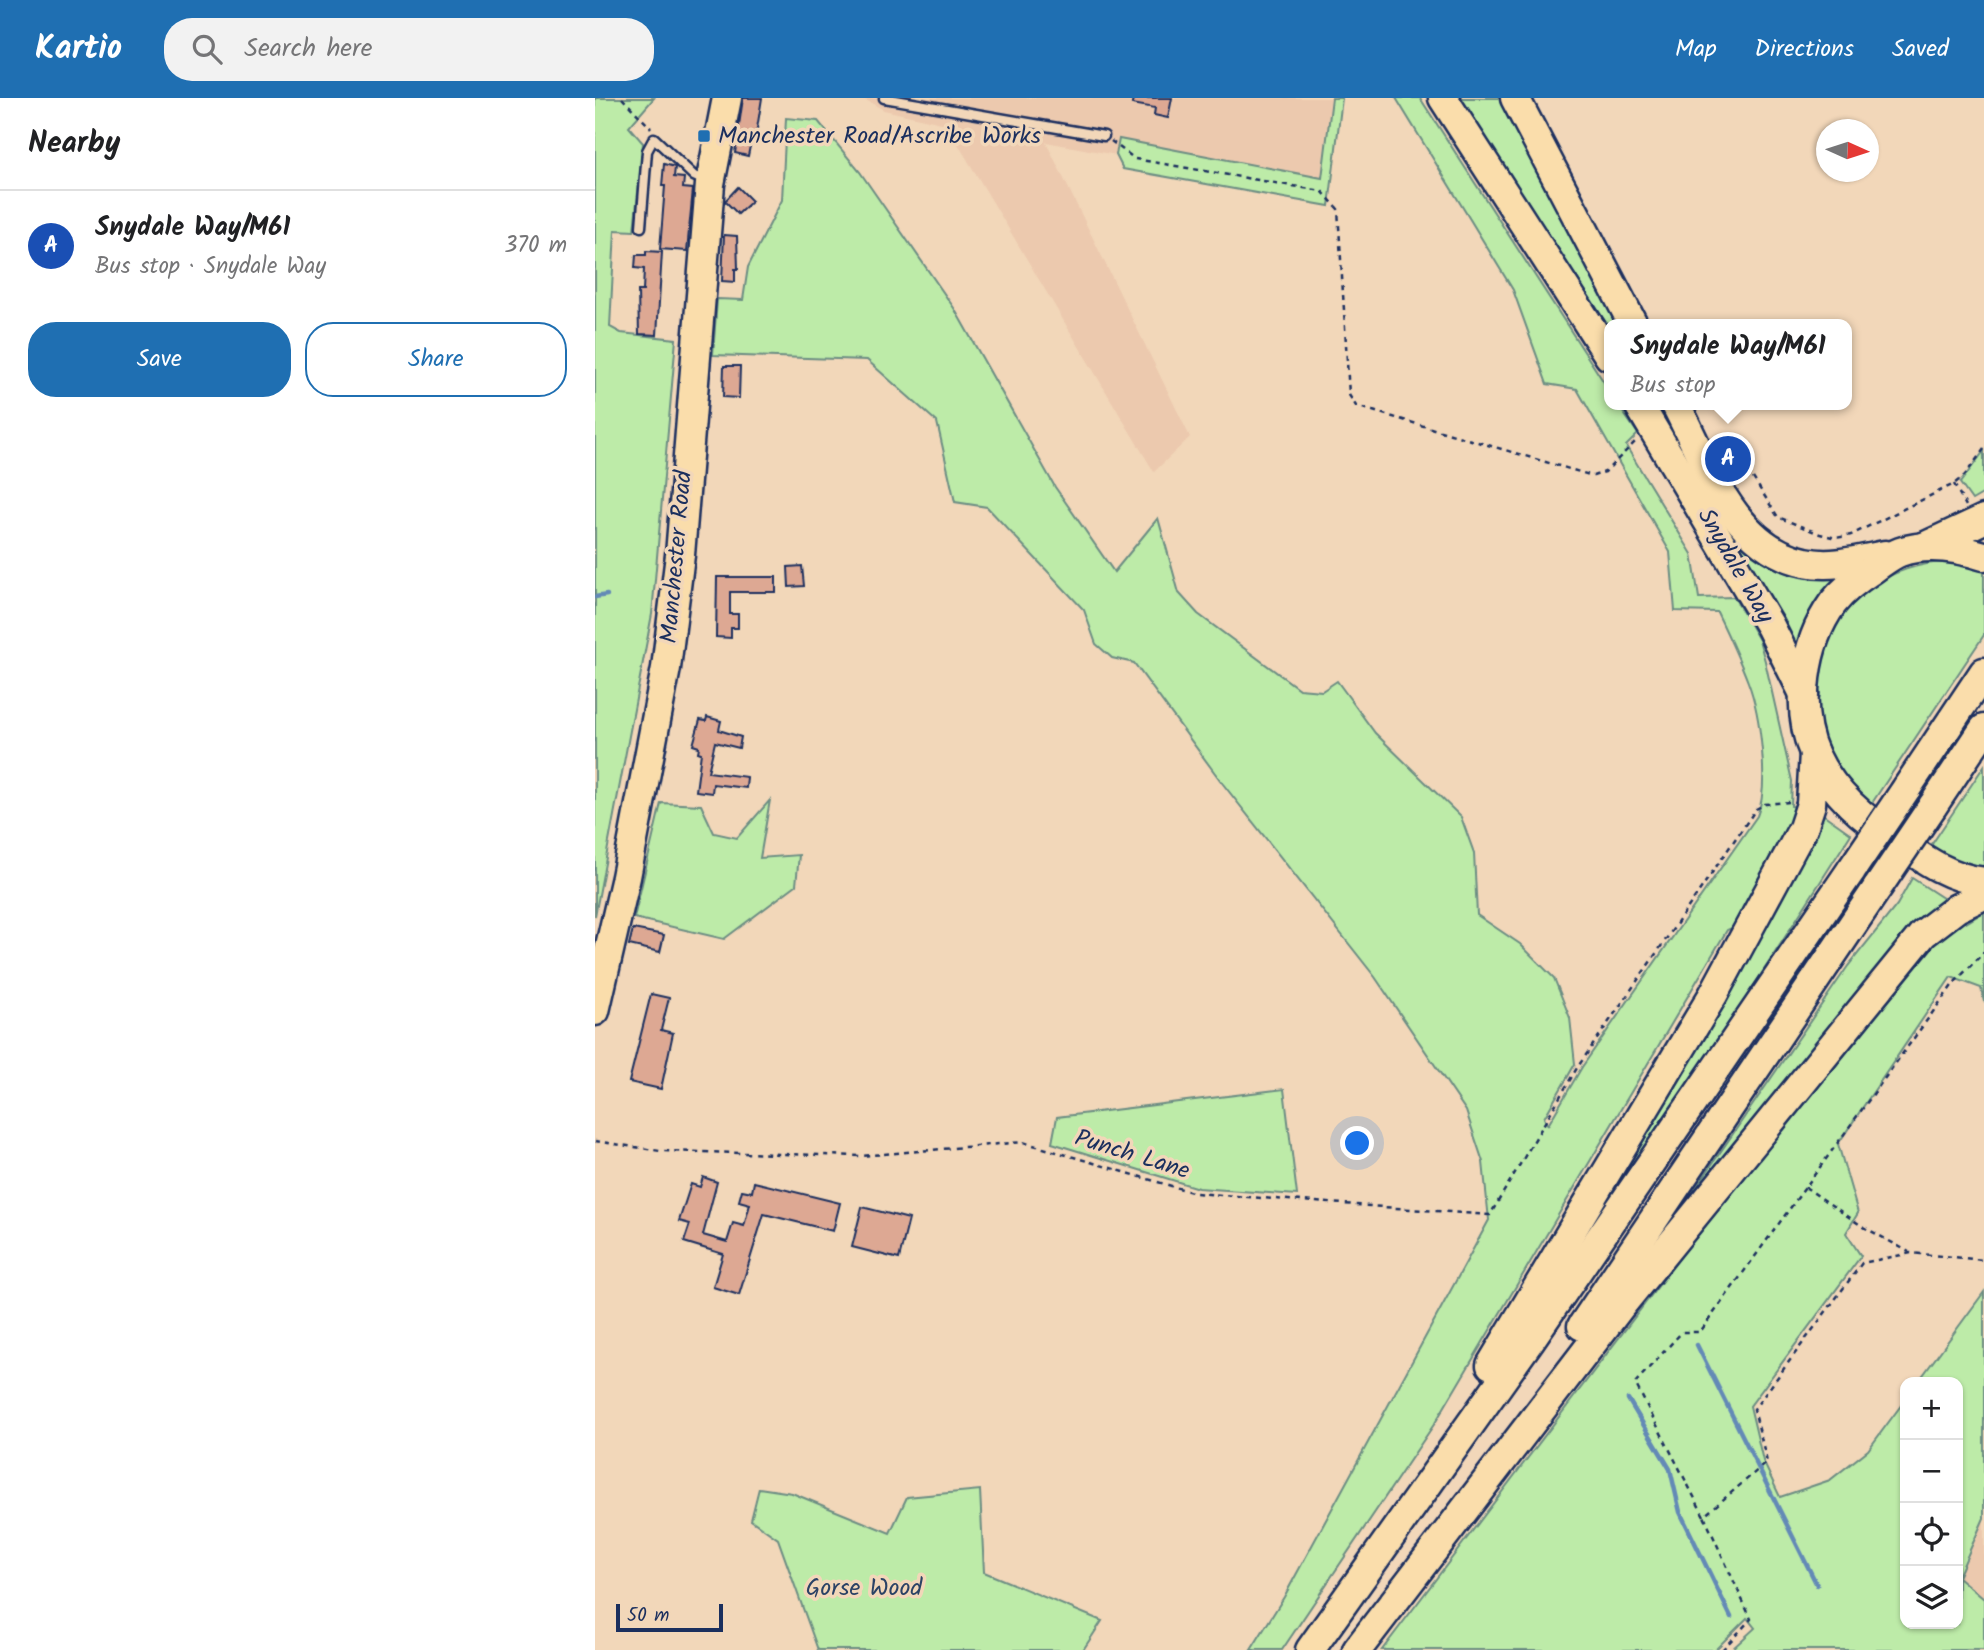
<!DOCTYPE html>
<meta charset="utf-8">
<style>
body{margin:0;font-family:Kalam,sans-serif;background:#f2f2f2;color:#202124}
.controls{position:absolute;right:21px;bottom:21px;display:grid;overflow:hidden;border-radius:14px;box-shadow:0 2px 5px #0004}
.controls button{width:63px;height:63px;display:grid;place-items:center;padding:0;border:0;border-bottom:2px solid #e0e0e0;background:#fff;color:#202124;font:35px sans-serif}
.compass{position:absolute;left:1221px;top:21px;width:63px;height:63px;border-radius:50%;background:#fff;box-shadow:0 2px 5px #0004;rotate:93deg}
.scale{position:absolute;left:21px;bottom:18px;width:107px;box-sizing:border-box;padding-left:7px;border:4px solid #1b2f5e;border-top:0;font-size:19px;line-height:24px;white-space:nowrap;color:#1b2f5e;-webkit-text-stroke:5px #f2d7b9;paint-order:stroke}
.you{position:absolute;left:763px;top:1046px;width:24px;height:24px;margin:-18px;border:5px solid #fff;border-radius:50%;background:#1a73e8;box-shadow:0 0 0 10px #1a73e833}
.badge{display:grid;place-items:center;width:46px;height:46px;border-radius:50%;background:#1f6fb2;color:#fff;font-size:23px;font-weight:700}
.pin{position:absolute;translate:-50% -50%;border:4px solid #fff;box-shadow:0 2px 7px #0006}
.popup{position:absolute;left:1009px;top:221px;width:248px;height:91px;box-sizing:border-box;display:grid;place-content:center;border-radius:14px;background:#fff;filter:drop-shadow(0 2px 5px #0005);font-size:23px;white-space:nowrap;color:#757577}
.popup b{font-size:26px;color:#202124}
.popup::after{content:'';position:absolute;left:50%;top:100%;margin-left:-14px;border:14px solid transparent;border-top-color:#fff}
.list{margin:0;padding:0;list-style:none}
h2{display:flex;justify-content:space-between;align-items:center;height:91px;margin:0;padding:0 28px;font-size:30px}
h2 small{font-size:23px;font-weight:400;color:#757577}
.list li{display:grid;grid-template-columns:46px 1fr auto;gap:21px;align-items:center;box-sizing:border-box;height:112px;padding:0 28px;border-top:2px solid #e0e0e0}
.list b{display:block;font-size:26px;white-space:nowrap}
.list p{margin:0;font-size:23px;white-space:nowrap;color:#757577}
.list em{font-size:23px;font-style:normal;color:#757577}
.actions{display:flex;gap:14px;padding:21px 28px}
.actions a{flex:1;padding:16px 0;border:2px solid #1f6fb2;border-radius:28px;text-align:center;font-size:24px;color:#1f6fb2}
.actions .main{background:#1f6fb2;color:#fff}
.icon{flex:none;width:38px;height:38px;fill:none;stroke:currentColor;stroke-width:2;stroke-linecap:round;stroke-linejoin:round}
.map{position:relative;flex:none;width:1389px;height:1552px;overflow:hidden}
header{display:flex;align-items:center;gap:42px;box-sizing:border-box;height:98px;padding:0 35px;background:#1f6fb2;color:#fff}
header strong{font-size:33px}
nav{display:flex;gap:38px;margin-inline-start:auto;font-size:24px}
.search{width:490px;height:63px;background:#f2f2f2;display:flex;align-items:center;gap:18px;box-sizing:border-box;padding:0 24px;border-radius:28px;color:#757577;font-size:26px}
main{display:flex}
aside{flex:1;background:#fff}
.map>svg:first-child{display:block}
.built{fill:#ecc9ae}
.green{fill:#bdeba8;stroke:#6c8d83;stroke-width:2}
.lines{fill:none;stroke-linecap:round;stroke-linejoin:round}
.stream{stroke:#648ab6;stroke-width:4.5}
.building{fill:#dda893;stroke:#1b2f5e;stroke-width:2}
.lane-casing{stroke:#1b2f5e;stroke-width:13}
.highway-casing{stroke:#1b2f5e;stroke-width:33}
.path{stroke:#1b2f5e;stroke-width:2.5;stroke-dasharray:5 5;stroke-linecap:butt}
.lane{stroke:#f2d7b9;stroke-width:8}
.highway{stroke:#faddab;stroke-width:28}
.highway-bridge-casing{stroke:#1b2f5e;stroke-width:33;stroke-linecap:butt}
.highway-bridge{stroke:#faddab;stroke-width:28}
.poi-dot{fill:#1f6fb2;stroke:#f2d7b9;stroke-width:2.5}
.labels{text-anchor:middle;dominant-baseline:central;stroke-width:7;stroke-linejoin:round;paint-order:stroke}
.poi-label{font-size:24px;fill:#1b2f5e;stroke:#f2d7b9;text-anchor:start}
.street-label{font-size:24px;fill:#1b2f5e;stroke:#f2d7b9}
.park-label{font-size:24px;fill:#2b4265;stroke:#f2d7b9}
</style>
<header>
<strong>Kartio</strong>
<div class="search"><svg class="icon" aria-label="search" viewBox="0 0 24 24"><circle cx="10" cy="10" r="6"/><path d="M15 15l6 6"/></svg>Search here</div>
<nav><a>Map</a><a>Directions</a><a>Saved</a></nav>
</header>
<main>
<aside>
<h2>Nearby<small></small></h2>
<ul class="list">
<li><span class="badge" style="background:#1a4fb4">A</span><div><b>Snydale Way/M61</b><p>Bus stop · Snydale Way</p></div><em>370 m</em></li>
</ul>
<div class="actions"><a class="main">Save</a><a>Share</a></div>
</aside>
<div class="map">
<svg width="1389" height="1552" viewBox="0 0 1389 1552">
<rect width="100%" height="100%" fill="#f2d7b9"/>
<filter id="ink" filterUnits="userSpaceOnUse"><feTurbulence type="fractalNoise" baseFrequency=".0143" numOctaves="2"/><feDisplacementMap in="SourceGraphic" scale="14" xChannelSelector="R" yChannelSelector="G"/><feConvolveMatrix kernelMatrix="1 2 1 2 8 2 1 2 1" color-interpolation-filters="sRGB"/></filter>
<g filter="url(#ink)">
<g class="built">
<path d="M267,0h470l-10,80 -203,-39 -3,16 -70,-13 144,295 -36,35 -208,-348 -62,-14z"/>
<path d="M1389,1420v81l-26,-21z"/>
</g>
<g class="green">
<path d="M0,0h59l-25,29 14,16 -9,88 -19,-1 -5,97 11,6 55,6 -24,275 -57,302z"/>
<path d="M737,0h10l-13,108 -206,-37 -7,-14 3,-16 203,39z"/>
<path d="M801,0h24l189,292v15h9l20,29 -12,12 66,108 7,44 35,-1 25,43 6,21 27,120 -1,25 6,1 -2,15 -17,23 -46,83 -5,2 -292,493 -153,227h-31l33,-53 205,-377 -6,-58 -17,-51 -91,-134 -152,-193 -89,-121 -22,-5 -16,-14 -12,-34 -97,-103 -32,-5 -18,-80 -70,-62 -154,-5 4,-56 26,1 5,-33 34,-67 4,-82 32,3 42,51 94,136 101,179 59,85 44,-54 21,75 19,21 101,75 23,2 15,-10 38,52 86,84 13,36 3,62 43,29 34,34 16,40 5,46 -31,54 4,7 34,-58 175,-251c13,-30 3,-103 -9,-134 -9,-24 -20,-47 -31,-70l-42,-1 -5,-59 -93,-163 -30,-5 -34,-94z"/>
<path d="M856,0h55l118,226h-15v16z"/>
<path d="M1079,321l54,98 120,57 -51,76 -135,-223z"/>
<path d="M1389,353v42l-12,7 -12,-17z"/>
<path d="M1346,464l43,6v67l-116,174c-88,-87 -60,-233 73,-247z"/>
<path d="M1389,668v107l-56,-23z"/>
<path d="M175,702l-10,58 39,-3 -3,30 -72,54 -90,-21 27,-115 40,2 13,28 23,5z"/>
<path d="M1222,712l34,24 -105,164 -148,216z"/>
<path d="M1317,780l40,26 -281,320 177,-258 49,-61z"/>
<path d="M1389,814v90l-3,-14 -30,-11 -113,167 20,69 -12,20 15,23 -111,150 13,55 17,36 50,-17 38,-30 37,-50v224h53v-242h-40l66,-90v226l-26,59 26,22v51h-253l24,-22 -8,-10 -32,32h-333l302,-398 247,-303 -2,-4 31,-29 6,7z"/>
<path d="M689,991l13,106 -99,-7 -146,-45 5,-26z"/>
<path d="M164,1390l33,5 98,40 17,-36 73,-7 4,82 118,49 -19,29h-265l-40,-111 -27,-19z"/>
</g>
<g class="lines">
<g class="stream">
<path d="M0,499l12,-2"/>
<path d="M1102,1247l120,240"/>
<path d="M1033,1301l42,70 10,43 51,105"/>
</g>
</g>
<g class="building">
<path d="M148,0h19l-7,43h-4l-3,15 -13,-3z"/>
<path d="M538,0h39l-4,20 -14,-3 1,-7 -23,-4z"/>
<path d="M69,66l11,3 -1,10 10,1 -1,10 10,1 -6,62 -27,-2 5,-63h-3z"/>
<path d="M143,89l14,14 -14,13 -13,-13z"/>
<path d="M129,137l13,1 1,33h-3v13l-13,-1z"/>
<path d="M51,153l16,1 -5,83 -18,-1 -1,-43h5l1,-22 -9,-1 1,-13h10z"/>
<path d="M129,268h16l-1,32 -16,-1z"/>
<path d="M207,468l2,20 -15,1 -1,-20z"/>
<path d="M122,479h59v15h-46v22h8v14h-7v10l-15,-1z"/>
<path d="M112,619l14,4 -2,9 22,7 -2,11 -24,-6 -7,30 39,5 -1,11 -33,-4 -1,9 -16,-2 5,-38 -3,-1 1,-5 -6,-2 7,-25 6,1z"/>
<path d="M38,831l31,6 -4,17 -31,-7z"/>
<path d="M56,896l18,4 -8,32 12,3 -12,56 -32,-7z"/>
<path d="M108,1079l14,5 -14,53 24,7 6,-19 11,3 6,-22 -11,-3 3,-11 10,2 2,-10 86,21 -7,28 -69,-17 -25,81 -26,-8 10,-33 -39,-12 6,-18 -11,-3 12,-37 9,3z"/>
<path d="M267,1109l47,12 -10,40 -47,-12z"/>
</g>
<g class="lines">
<g class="lane-casing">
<g id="lane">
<path d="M289,0l220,38"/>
<path d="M46,129l6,-76 7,-13 40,38 11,5"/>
</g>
</g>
<g class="highway-casing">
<g id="highway">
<path d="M848,0l166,258"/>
<path d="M920,0l118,226"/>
<path d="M1044,307l131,221 34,68"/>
<path d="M1081,307c30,57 57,143 129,157 26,6 54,-2 80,-7"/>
<path d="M1331,448l58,-27"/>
<path d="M1389,458c-26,-8 -58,-13 -84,-4 -9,3 -18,11 -27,17 -14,9 -29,20 -40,34 -29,40 -39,106 -18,152 18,39 49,64 84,87 27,19 52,36 85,40"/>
<path d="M1311,691l78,-117"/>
<path d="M1337,709l52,-78"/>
<path d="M0,913l31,-134 40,-209 14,-113 30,-371 17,-86"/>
<path d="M987,1228l296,-439"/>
<path d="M896,1267l222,-370 90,-167 8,-24 3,-51"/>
<path d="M715,1552l221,-311 321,-470"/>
<path d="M762,1552l263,-343 303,-373 34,-26 27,-13"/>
</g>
</g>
<g class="path">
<path d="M27,0l29,30"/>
<path d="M516,43l24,18 187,32 16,18 11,186 7,11 237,70 12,-4 30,-30"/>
<path d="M1134,369h17l32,50 42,17 16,4 15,-3 103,-51 11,-9 19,-26"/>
<path d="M1359,386l12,22"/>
<path d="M0,1043l65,10 201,5 162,-14 172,51 295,22 87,-147 179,-259 9,-5 24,-2"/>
<path d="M1210,1089l57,39 47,26"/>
<path d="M1109,1418l-69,-133 47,-51h18l254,-349 30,-31"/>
<path d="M1127,1552l29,-31 -47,-103 63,-54 -13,-53 108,-146 49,-10 73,7"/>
</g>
<use href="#lane" class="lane"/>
<use href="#highway" class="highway"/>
<g class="highway-bridge-casing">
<g id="highway-bridge">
<path d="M1257,771l54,-80"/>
<path d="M1283,789l54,-80"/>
</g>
</g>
<use href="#highway-bridge" class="highway-bridge"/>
</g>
</g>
<rect class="poi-dot" x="102" y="31" width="14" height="14" rx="3.5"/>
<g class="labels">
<g class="poi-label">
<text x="123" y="38">Manchester Road/Ascribe Works</text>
</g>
<g class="street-label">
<text transform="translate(82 459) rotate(-85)">Manchester Road</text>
<text transform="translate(1140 468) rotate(60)">Snydale Way</text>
<text transform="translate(537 1057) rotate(17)">Punch Lane</text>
</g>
<g class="park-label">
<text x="269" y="1490">Gorse Wood</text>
</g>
</g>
</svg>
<div class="controls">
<button>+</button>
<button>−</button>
<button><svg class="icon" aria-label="locate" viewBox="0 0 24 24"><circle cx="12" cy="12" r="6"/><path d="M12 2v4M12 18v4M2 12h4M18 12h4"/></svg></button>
<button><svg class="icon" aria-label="layers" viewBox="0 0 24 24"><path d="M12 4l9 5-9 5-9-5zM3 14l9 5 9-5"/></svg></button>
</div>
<svg class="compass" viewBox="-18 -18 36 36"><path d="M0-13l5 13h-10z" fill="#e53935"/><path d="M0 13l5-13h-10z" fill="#757577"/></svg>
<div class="scale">50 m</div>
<div class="you"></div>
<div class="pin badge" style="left:1133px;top:361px;background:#1a4fb4">A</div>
<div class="popup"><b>Snydale Way/M61</b>Bus stop</div>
</div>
</main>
